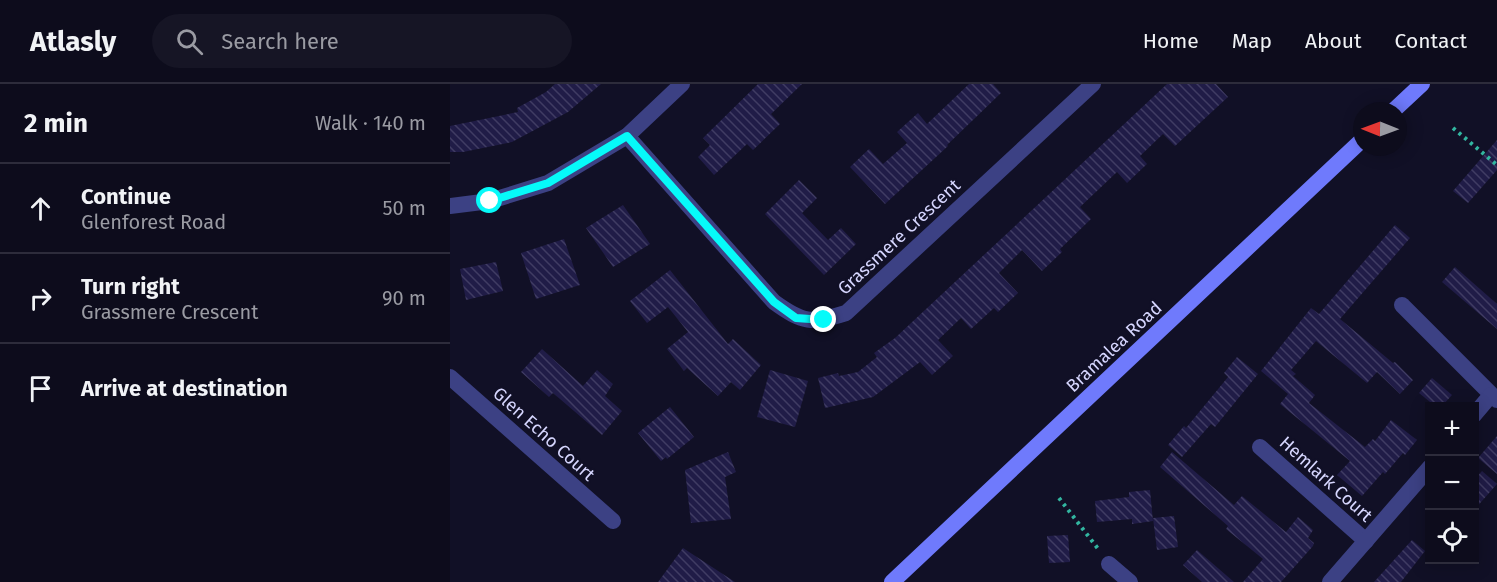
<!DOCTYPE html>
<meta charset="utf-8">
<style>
body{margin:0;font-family:"Fira Sans",sans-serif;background:#161525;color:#f1f3f6}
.controls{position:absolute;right:18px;bottom:18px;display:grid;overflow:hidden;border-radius:0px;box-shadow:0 3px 15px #0003}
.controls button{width:54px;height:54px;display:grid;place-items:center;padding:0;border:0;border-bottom:2px solid #2d2c3b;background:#0d0c1c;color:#f1f3f6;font:30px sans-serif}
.compass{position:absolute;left:903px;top:18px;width:54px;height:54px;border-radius:50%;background:#0d0c1c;box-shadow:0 3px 15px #0003;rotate:271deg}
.stop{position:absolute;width:18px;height:18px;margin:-14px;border:4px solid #06faf9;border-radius:50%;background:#fff}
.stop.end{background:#06faf9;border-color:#fff;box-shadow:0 2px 6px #0008}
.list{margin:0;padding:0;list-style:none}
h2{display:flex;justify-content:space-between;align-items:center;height:78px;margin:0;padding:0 24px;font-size:26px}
h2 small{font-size:20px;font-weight:400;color:#9a9ba3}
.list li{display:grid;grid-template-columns:39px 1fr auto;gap:18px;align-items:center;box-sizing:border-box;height:90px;padding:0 24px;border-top:2px solid #2d2c3b}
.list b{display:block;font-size:22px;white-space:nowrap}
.list p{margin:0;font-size:20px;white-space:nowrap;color:#9a9ba3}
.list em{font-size:20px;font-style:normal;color:#9a9ba3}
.icon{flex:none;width:33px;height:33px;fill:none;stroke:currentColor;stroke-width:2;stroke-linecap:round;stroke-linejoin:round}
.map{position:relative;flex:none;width:1047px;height:498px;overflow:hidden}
header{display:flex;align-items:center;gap:36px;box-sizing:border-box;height:84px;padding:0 30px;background:#0d0c1c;border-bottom:2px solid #2d2c3b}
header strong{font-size:28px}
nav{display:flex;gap:33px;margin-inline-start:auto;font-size:21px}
.search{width:420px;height:54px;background:#161525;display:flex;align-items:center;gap:15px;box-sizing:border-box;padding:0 21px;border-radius:33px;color:#9a9ba3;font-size:22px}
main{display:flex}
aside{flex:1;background:#0d0c1c}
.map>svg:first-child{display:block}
.building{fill:url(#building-back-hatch)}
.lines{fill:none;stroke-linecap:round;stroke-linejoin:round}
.path{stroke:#32b6a0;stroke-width:4;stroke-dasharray:3 4.5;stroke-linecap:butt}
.minor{stroke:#3c4184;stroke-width:16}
.secondary{stroke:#6f7afc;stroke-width:16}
.route{stroke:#06faf9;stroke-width:8}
.labels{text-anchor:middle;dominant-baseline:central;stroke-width:4.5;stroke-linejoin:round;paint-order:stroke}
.street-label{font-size:18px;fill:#d6d6fe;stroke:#111026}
</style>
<header>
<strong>Atlasly</strong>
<div class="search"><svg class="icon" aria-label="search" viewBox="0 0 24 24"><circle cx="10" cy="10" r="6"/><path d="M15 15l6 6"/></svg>Search here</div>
<nav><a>Home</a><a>Map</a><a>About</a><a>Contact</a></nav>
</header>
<main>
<aside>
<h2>2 min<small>Walk · 140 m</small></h2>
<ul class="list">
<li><svg class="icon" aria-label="ahead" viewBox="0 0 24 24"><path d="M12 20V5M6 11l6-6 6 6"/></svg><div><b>Continue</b><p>Glenforest Road</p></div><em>50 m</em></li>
<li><svg class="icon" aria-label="right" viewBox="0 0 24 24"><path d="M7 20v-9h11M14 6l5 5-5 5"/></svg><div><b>Turn right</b><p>Grassmere Crescent</p></div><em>90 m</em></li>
<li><svg class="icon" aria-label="arrive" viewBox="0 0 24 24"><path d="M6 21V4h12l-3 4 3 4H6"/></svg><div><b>Arrive at destination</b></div></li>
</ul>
</aside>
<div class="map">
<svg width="1047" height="498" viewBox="0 0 1047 498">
<defs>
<pattern id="building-back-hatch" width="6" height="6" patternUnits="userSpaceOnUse" patternTransform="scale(1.5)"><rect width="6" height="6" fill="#201c47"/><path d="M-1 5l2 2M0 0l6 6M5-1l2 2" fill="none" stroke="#403c63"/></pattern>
</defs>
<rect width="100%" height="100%" fill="#111026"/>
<g class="building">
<path d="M105,0h46l-33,28 -56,30 -49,10h-13v-26l68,-14 -1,-4 29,-16z"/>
<path d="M308,0h44l-31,30 9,10 -27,26 -6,-6 -33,31 -16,-18 12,-12 -7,-7z"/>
<path d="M519,0h24l8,9 -54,52 1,1 -63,58 -35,-37 19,-18 14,15 24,-21 -10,-11 21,-19 9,11z"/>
<path d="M717,0h49l12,13 -53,49 -12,-12 -23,22 7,8 -20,19 -10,-11 -37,35 11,12 -31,30 2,3 -20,19 -20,-21 -23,23 19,20 -20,19 -4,-4 -23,21 -10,-11 -23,22 15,16 -21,19 -12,-13 -47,35 -48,11 -7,-30 20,-5 1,3 19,-4 19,-15 -3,-4 21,-15z"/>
<path d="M1047,56v30l-29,33 -15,-12z"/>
<path d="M349,96l18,18 -15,15 26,27 13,-12 15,16 -32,31 -59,-61z"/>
<path d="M173,121l27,39 -37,23 -27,-39z"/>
<path d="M945,141l15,13 -70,81 53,44 2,-1 18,18 -13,14 -23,-22 -10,11 -51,-42 -25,29 5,4 -3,2 22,19 -6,8 56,44 8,-8 2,2 16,-21 26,20 -12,15 -2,-2 -18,21 -2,-2 -21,24 -25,-21 13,-14 -70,-57 8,-10 -27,-23 50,-63 8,6z"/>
<path d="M114,155l16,46 -44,14 -15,-46z"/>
<path d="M46,178l7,29 -37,9 -6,-31z"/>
<path d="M1005,183l42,37v25l-55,-47z"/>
<path d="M220,186l58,74 5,-5 28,26 -21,25 -9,-8 -13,14 -31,-28 -3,3 -17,-22 21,-17 -20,-25 -21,16 -17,-22z"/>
<path d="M92,265l41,37 14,-16 16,14 -8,12 17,15 -20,24 -49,-42 -4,4 -28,-25z"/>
<path d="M787,273l21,17 -43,53 -4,-3 -29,33 -14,-12 16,-19 2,2 42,-51 -4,-4z"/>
<path d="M320,286l38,11 -13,46 -38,-10z"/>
<path d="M982,294l20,17 -10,11h-7l-16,-13z"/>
<path d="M220,323l24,30 -27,22 -1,-2 -5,4 -23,-28z"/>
<path d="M1047,352v38l-19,-16z"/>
<path d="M278,368l8,20 -11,5 6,42 -40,4 -6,-53z"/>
<path d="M722,368l62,53 8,-9 44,36 12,-15 15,13 -5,8 6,5 -1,3 -32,36h-38l20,-23 -37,-30 2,-3 -68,-59z"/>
<path d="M1032,387l15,13 -23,26v-30z"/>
<path d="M700,406l3,31 -21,3v-5l-35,3 -2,-21 34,-4v-5z"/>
<path d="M724,432l4,31 -21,3 -4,-32z"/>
<path d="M618,451l2,27 -21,1 -2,-27z"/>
<path d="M962,456l13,11 -24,31h-27z"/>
<path d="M233,464l52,34h-77z"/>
<path d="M747,466l37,32h-32l-19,-17z"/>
</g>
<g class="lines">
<g class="path">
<path d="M1003,44l44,37"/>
<path d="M609,414l40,52"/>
</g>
<g class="minor">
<path d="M177,52l147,166c29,21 37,22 72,11l247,-229"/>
<path d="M0,122l40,-5 58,-18 79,-47 55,-52"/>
<path d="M952,221l95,95"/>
<path d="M0,293l163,144"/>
<path d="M1024,331l17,-20"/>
<path d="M810,363l106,94"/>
<path d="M659,480l21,18"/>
<path d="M880,498l100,-115"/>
</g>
<g class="secondary">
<path d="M943,27l29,-27"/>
<path d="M442,498l470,-442"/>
</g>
</g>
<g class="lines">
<path class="route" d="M40,117l58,-18 79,-47 147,166 22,16 28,2"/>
</g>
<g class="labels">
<g class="street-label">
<text transform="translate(449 153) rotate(-43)">Grassmere Crescent</text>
<text transform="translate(664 263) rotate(-43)">Bramalea Road</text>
<text transform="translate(94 350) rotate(42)">Glen Echo Court</text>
<text transform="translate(876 395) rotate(42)">Hemlark Court</text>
</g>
</g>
</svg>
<div class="controls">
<button>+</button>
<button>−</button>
<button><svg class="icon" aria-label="locate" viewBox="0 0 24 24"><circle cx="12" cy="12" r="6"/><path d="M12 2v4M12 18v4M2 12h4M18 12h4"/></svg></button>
</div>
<svg class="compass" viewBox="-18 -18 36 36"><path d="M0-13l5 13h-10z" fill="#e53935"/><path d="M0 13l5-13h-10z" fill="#9a9ba3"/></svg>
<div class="stop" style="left:40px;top:117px"></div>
<div class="stop end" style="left:374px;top:236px"></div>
</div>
</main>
